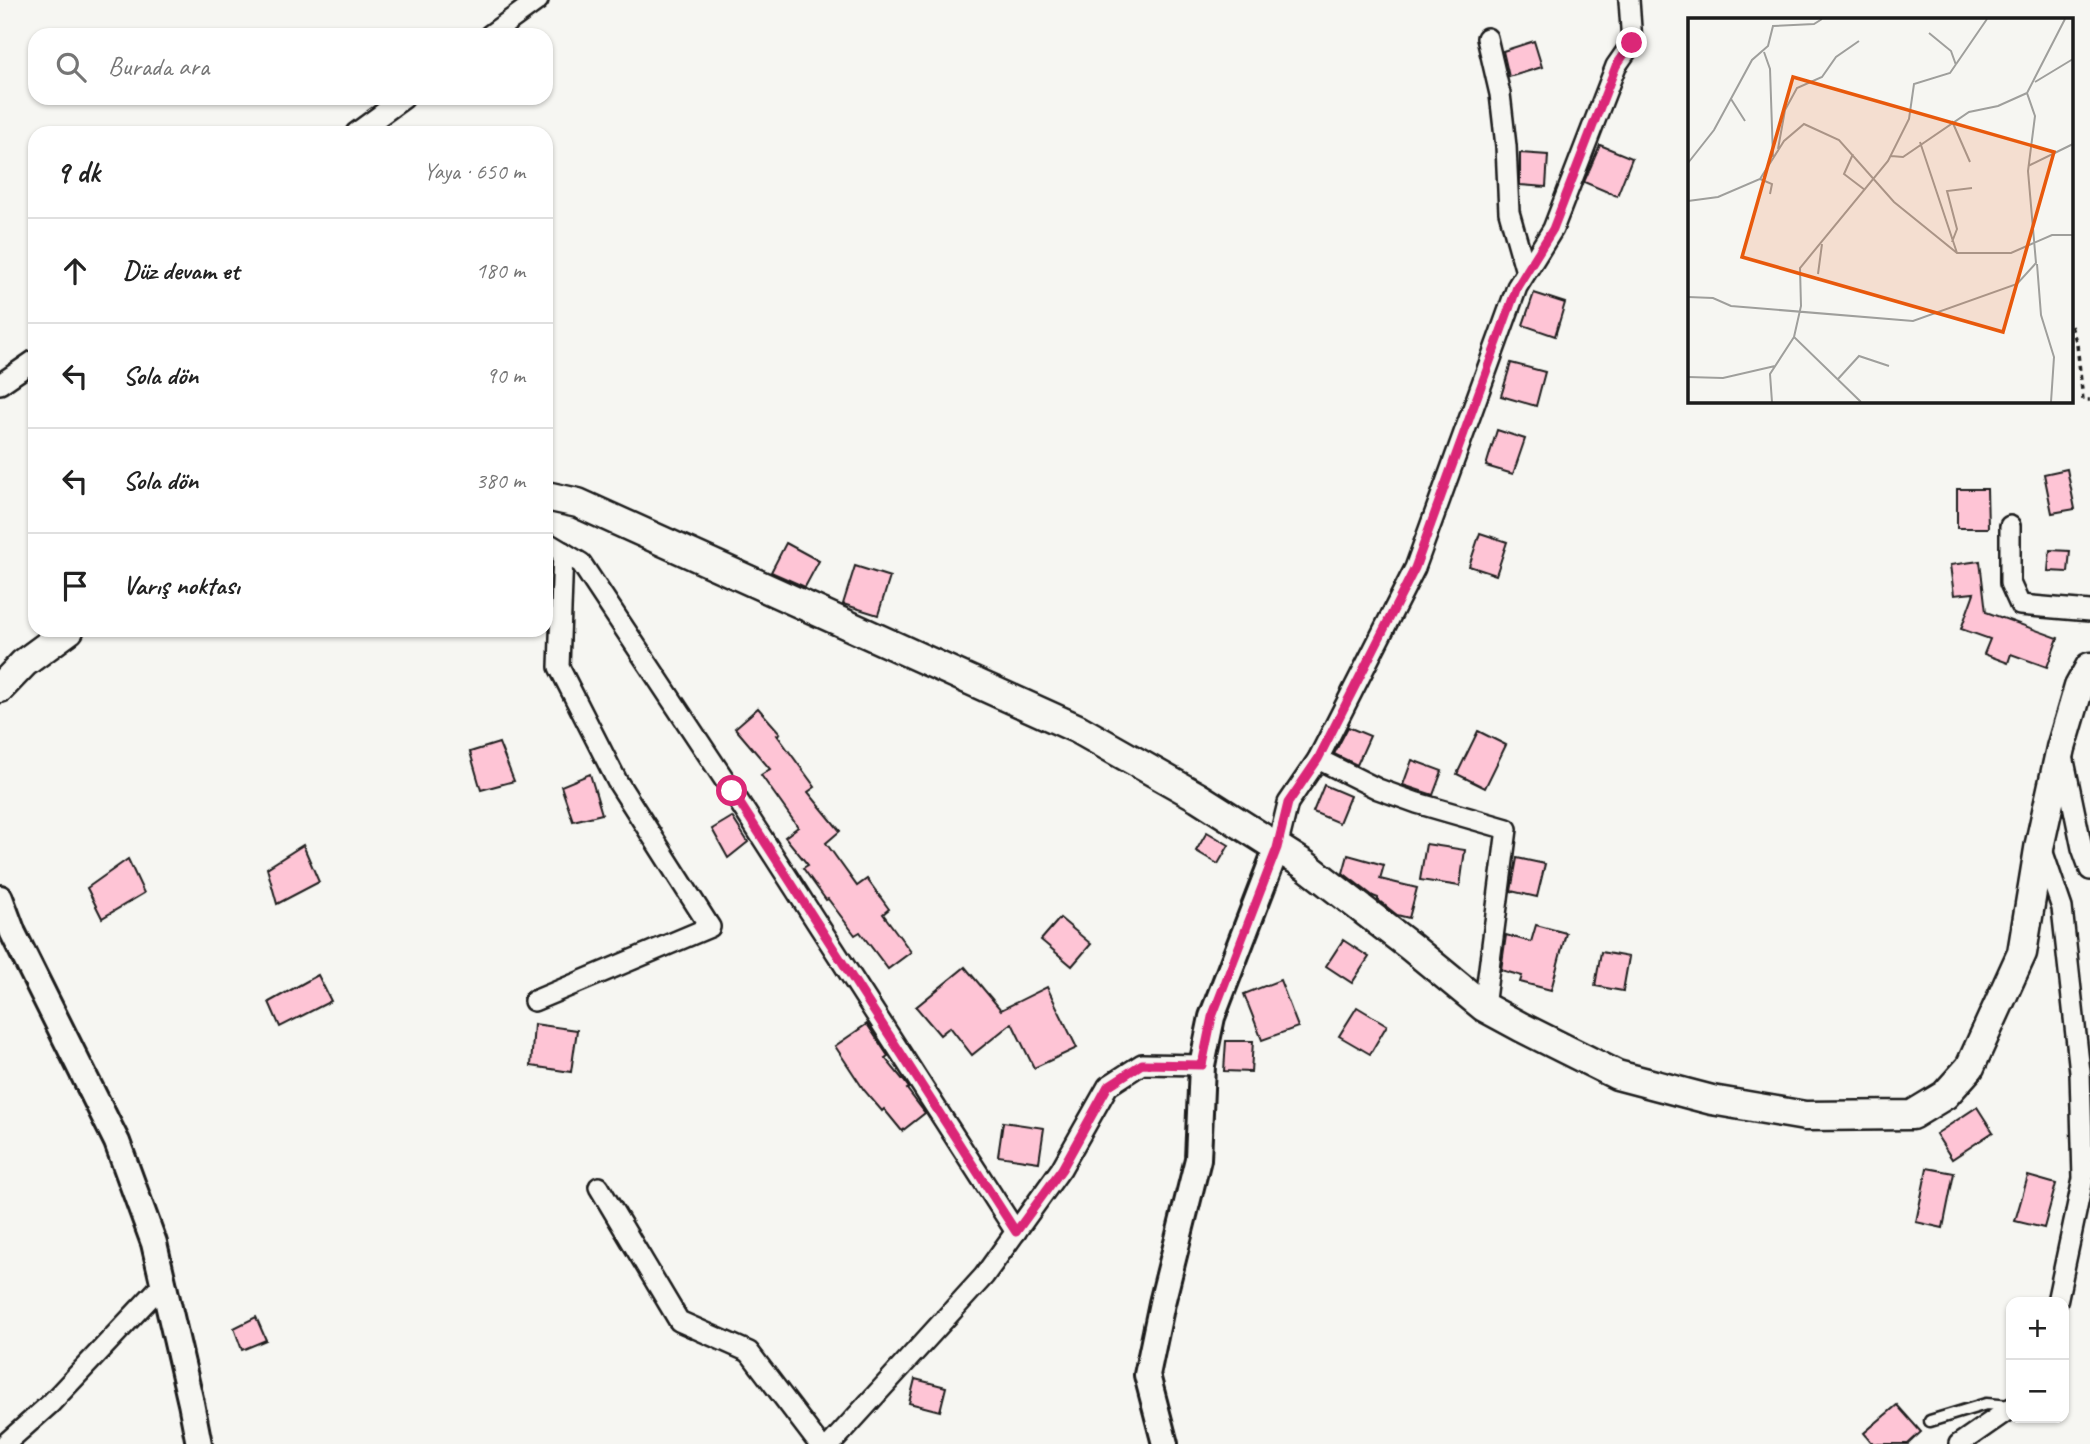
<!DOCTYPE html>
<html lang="tr">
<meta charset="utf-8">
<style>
body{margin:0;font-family:Caveat,sans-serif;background:#f6f6f6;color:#222}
.controls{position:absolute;right:21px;bottom:21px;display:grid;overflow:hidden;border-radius:14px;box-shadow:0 2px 5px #0004}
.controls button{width:63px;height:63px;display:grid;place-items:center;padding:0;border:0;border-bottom:2px solid #e0e0e0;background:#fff;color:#222;font:35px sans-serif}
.stop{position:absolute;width:21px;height:21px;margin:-16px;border:5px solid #db2777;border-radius:50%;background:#fff}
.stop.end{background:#db2777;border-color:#fff;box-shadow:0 2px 7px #0008}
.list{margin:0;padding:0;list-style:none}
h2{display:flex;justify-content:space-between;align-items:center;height:91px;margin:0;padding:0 28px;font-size:30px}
h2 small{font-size:23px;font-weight:400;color:#767676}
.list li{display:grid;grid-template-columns:46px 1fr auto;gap:21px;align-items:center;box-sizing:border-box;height:105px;padding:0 28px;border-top:2px solid #e0e0e0}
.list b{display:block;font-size:26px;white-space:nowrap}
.list em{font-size:23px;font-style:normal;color:#767676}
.icon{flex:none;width:38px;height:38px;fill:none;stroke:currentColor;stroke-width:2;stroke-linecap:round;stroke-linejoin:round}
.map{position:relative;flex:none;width:2090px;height:1444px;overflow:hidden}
.search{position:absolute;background:#fff;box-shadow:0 2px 5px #0004;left:28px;top:28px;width:525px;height:77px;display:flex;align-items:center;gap:18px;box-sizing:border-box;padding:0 24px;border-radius:21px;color:#767676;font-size:26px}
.panel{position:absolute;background:#fff;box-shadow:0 2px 5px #0004;left:28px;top:126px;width:525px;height:511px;border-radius:21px}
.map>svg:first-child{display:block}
.building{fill:#fec4d5;stroke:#1c1c1c;stroke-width:2}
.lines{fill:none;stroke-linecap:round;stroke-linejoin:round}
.service-casing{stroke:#1c1c1c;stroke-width:15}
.minor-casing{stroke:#1c1c1c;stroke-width:24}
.tertiary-casing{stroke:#1c1c1c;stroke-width:30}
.secondary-casing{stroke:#1c1c1c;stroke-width:33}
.path{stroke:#1c1c1c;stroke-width:3.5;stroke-dasharray:5 5;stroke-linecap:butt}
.service{stroke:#f6f6f2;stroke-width:10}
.minor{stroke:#f6f6f2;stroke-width:19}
.tertiary{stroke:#f6f6f2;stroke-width:24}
.secondary{stroke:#f6f6f2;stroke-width:28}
.route{stroke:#db2777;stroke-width:9}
.inset-road{fill:none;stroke:#9f9f9c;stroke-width:2}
.view{fill:#e8590c;fill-opacity:0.15;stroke:#e8590c;stroke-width:3.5}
.inset-edge{fill:none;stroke:#1c1c1c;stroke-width:3.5}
</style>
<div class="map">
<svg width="2090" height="1444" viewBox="0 0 2090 1444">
<rect width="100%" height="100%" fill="#f6f6f2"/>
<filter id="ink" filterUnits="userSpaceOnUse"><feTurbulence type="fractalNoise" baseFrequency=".0143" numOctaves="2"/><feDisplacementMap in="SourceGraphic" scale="14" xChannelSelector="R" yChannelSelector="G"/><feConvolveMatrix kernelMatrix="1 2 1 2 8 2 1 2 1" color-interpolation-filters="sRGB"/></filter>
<g filter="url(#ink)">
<g class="building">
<path d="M1534,41l8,26 -33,10 -6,-26z"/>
<path d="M1600,145l32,13 -15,38 -33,-14z"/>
<path d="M1520,153l28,2 -2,32 -26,-2z"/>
<path d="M1534,293l31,10 -10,33 -32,-11z"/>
<path d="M1511,363l34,9 -9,34 -35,-10z"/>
<path d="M1497,430l28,9 -12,35 -27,-8z"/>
<path d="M2067,469l8,40 -23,4 -8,-39z"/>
<path d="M1957,489h30l1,39h-31z"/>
<path d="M1480,533l27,9 -11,33 -27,-9z"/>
<path d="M786,543l33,18 -14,26 -34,-15z"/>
<path d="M2050,550l20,1 -2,21 -20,-1z"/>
<path d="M1980,561l6,51 72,26 -11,29 -36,-13 -3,9 -24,-9 6,-15 -29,-10 13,-36 -20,2 -4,-30z"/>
<path d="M855,566l35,11 -12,38 -35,-11z"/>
<path d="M758,708l22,25 -3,2 38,52 -7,5 32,39 -14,12 31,43 10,-7 22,30 -6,5 28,38 -23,17 -28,-37 -5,3 -27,-36 -2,1 -23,-32 5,-3 -23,-28 13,-10 -37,-52 9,-6 -35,-41z"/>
<path d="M1348,727l22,9 -13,29 -23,-11z"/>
<path d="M1478,731l28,14 -21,43 -28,-14z"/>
<path d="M499,743l15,38 -33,9 -11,-38z"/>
<path d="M1412,760l30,11 -9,24 -30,-10z"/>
<path d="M590,774l12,40 -29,7 -12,-35z"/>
<path d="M1324,785l26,11 -11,27 -26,-11z"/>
<path d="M732,817l16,25 -20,16 -16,-29z"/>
<path d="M1207,832l22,13 -11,19 -22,-13z"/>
<path d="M1426,844l39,6 -5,36 -40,-6z"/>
<path d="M303,845l16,37 -42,22 -10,-36z"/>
<path d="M1348,855l36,10 -4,14 37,9 -8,30 -12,-3 -19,-15v-2l-5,-2 -30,-23z"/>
<path d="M1517,858l28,6 -8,33 -26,-6z"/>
<path d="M128,859l16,34 -42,25 -15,-30z"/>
<path d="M1060,918l31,26 -19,22 -31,-26z"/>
<path d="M1536,925l30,8 -15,57 -31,-8 2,-6 -21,-6 5,-35 25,7z"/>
<path d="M1343,940l26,17 -17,26 -26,-17z"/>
<path d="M1601,952l28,5 -6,34 -28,-5z"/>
<path d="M965,967l36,43 46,-23 30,61 -43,20 -22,-45 -40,32 -22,-28 -10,8 -24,-28z"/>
<path d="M318,975l13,26 -51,26 -11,-25z"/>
<path d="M1280,980l18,47 -36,13 -18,-46z"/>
<path d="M1357,1007l30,18 -17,29 -31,-18z"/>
<path d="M534,1024l43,6 -6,42 -40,-6z"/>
<path d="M867,1024l21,32 -3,2 19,23 5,7 -2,1 18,24 -23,18 -18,-22 -2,2 -18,-21 -29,-44z"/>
<path d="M1226,1041h27l-2,31 -27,-1z"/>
<path d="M1977,1107l16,25 -41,27 -16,-25z"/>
<path d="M1003,1122l41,6 -5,34 -41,-6z"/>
<path d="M1927,1168l27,5 -11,55 -27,-6z"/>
<path d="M2028,1176l28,8 -12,44 -29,-7z"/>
<path d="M256,1317l10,23 -24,10 -8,-22z"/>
<path d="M915,1379l31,8 -6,24 -31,-8z"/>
<path d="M1897,1405l24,27 -13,12h-35l-9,-11z"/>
</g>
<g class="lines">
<g class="service-casing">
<path id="service" d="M1930,1421l56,-17 25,2"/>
</g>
<g class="minor-casing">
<g id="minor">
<path d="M490,35l48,-35"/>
<path d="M1487,38l13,56 6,52 3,66 17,60"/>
<path d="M356,133l48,-35"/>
<path d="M0,384l35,-24"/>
<path d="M2010,526v57l10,22 70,6"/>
<path d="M546,542l35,21 151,228 284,441"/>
<path d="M2063,756l19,92 8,22"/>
<path d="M1318,759l60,30 39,14 90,26 -23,178"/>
<path d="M2041,847l21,61 18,164 3,107 -26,123"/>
<path d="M1277,848l11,-45 30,-44 97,-191 102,-281 36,-58 63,-163 16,-23 -3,-43"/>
<path d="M534,1001l176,-74 -93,-146 -58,-114 4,-115"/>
<path d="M599,1187l80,134 70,31 70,92"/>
<path d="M5,1444l45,-40 112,-119"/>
<path d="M831,1444l153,-168 77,-107 47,-83 34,-22 60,1"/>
<path d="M1959,1444l52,-36"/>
</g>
</g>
<g class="tertiary-casing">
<g id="tertiary">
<path d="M0,898l13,35 104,209 37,101 37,160 8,41"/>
<path d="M1165,1444l-18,-69 15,-72 36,-144 4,-94 10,-48 65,-169"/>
</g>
</g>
<g class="secondary-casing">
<g id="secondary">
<path d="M546,496l32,7 500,226 120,68 107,68 106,82 73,60 37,20 96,48 95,25 93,16 107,-1 33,-20 25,-28 52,-114 18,-110 21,-95 18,-61 11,-20"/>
<path d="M0,688l24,-25 45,-33"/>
</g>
</g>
<path class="path" d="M2071,326l6,18 6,56h7"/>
<use href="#service" class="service"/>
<use href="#minor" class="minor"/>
<use href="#tertiary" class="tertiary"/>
<use href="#secondary" class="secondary"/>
</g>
</g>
<g class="lines" filter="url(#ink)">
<path class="route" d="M732,791l284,441 46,-63 46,-83 34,-22 60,1 10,-48 65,-169 11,-45 30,-44 97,-191 102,-281 36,-58 63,-163 16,-23"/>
</g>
<g transform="translate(1688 18)">
<rect width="385" height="385" fill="#f6f6f2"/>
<path class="inset-road" d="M241,15l22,18 5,14M76,34l6,17 3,88M347,64l38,-23M43,81l14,22M264,103l18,41M232,124l37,111M90,131l7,-39 12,-22 25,-11 14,-20 23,-16M165,136l-9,20 21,16M203,138l12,1 66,-45 29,-6 29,-13M0,145l26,-33 38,-70 16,-14 5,-20 41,-2 8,-5M340,148l45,-22M72,161l12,5 -2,10M0,183l30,-4 42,-18 24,-38 20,-17 35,16 55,62 63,51h54l41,-18h21M264,224l5,-13 -10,-38 25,-3M349,246l4,51 13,42 -3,45M130,256l4,-30M0,279l25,1 18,8 182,15 104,-37 19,-21 -8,-92 7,-55 -8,-23 38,-74M0,359l35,1 52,-12M150,361l21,-23 30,10M84,384l-2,-28 24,-37M173,384l-67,-65 7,-31 -1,-38 88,-107 21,-42 5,-35 36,-11 37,-54"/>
<path class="view" d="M105,59l261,75 -51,180 -261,-75z"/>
<rect width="385" height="385" class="inset-edge"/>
</g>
</svg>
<div class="controls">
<button>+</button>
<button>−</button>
</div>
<div class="stop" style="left:732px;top:791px"></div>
<div class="stop end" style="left:1632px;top:43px"></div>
<div class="search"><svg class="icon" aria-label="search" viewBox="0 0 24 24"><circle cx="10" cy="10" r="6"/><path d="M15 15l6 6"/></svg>Burada ara</div>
<section class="panel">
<h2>9 dk<small>Yaya · 650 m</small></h2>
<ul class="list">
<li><svg class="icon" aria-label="ahead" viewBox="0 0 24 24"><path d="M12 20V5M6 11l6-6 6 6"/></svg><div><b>Düz devam et</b></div><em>180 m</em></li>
<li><svg class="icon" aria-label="left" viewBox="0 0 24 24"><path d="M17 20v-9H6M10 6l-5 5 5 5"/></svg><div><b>Sola dön</b></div><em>90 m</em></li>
<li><svg class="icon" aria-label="left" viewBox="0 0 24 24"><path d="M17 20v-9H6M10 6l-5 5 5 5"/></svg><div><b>Sola dön</b></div><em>380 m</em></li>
<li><svg class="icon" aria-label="arrive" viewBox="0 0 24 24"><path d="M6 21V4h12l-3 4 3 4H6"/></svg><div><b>Varış noktası</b></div></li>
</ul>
</section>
</div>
